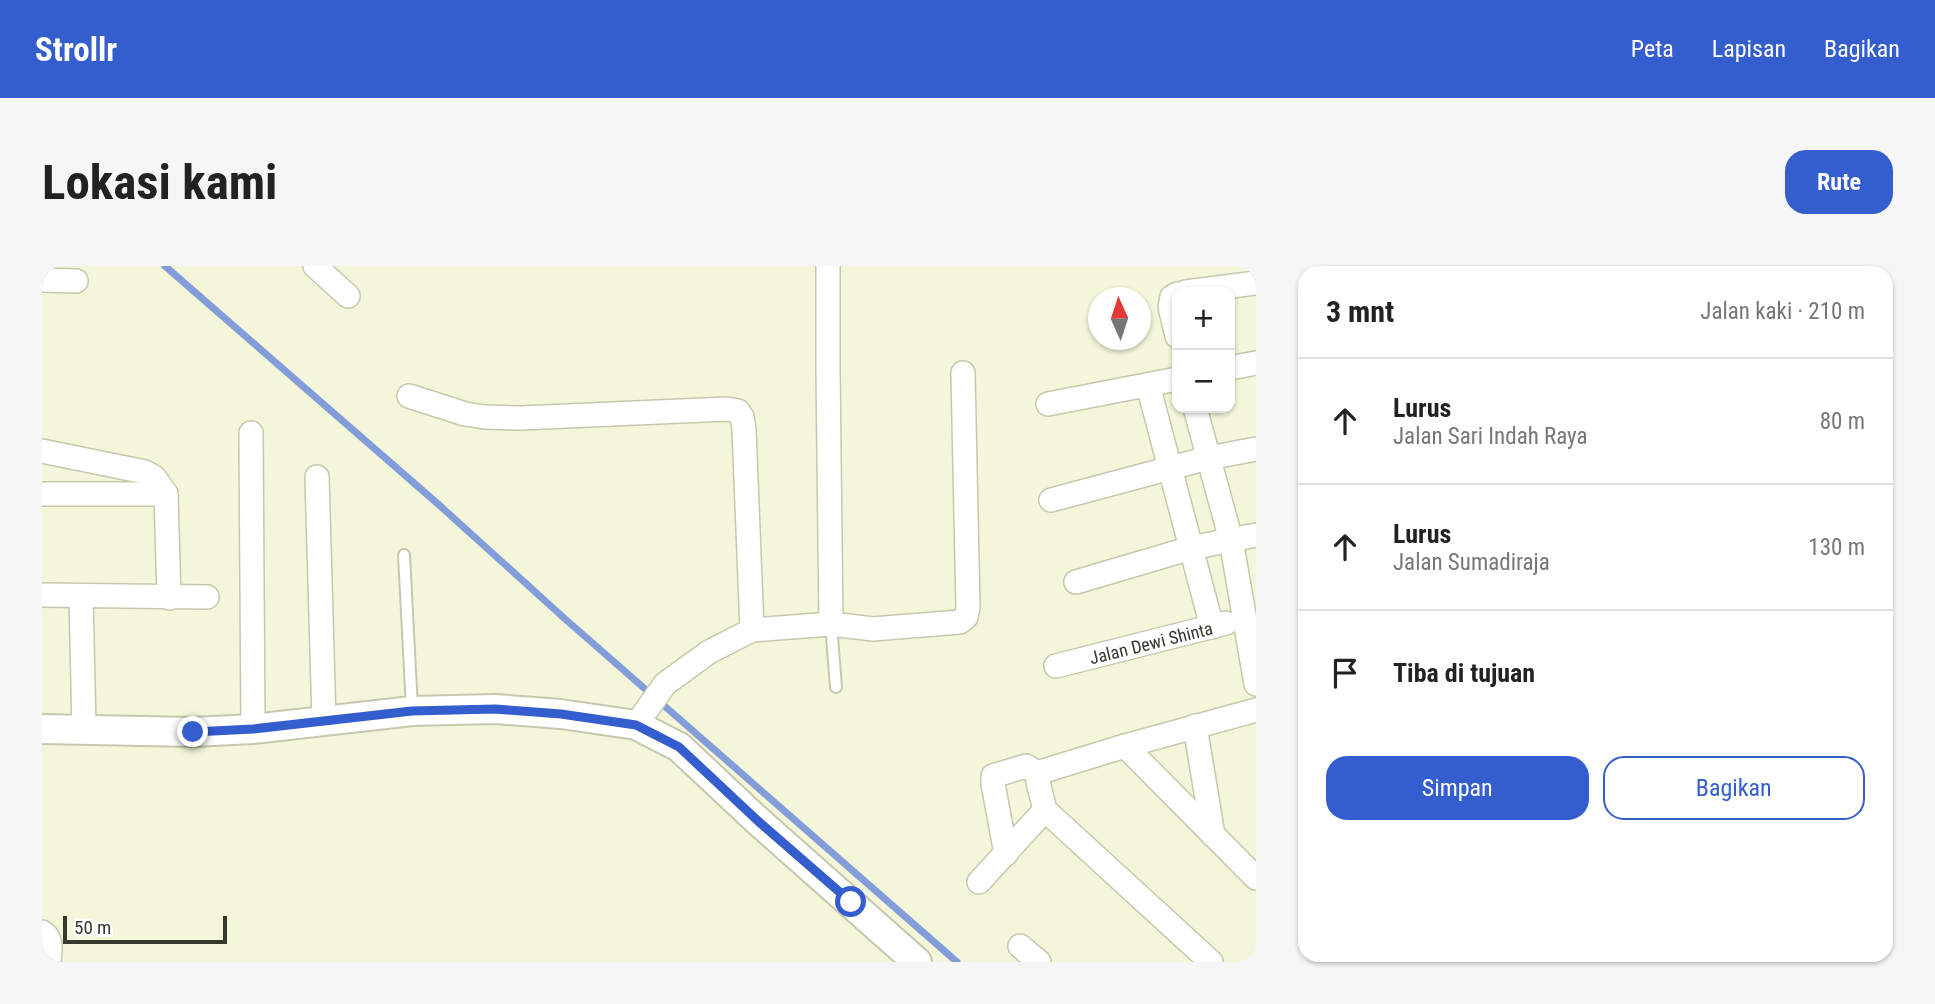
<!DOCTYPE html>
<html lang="id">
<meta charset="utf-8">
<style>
body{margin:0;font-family:"Roboto Condensed",sans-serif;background:#f6f6f6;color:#222}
.controls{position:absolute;right:21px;top:21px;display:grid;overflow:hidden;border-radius:14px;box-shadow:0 2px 5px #0004}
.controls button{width:63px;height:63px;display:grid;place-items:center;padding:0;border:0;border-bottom:2px solid #e0e0e0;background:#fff;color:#222;font:35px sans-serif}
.compass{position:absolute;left:1046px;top:21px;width:63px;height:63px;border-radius:50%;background:#fff;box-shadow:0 2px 5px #0004;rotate:357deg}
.scale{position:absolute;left:21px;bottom:18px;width:164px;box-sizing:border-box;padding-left:7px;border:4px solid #37382d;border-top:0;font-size:19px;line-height:24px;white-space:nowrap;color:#37382d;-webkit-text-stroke:5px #fff;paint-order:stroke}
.stop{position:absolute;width:21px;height:21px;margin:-16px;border:5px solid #345dcd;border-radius:50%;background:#fff}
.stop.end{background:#345dcd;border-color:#fff;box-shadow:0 2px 7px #0008}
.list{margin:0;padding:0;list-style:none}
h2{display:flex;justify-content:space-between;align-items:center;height:91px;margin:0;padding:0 28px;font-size:30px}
h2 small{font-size:23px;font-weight:400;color:#767676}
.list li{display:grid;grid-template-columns:46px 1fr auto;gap:21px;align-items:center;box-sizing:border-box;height:126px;padding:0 28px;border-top:2px solid #e0e0e0}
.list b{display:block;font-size:26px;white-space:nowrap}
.list p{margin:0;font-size:23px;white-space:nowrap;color:#767676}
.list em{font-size:23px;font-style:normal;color:#767676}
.actions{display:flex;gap:14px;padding:21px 28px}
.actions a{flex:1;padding:16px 0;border:2px solid #345dcd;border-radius:21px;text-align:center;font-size:24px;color:#345dcd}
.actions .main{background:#345dcd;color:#fff}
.icon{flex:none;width:38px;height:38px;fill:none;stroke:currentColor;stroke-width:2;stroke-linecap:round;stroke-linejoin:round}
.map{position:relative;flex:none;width:1214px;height:696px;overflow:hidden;border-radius:21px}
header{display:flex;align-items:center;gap:42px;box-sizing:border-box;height:98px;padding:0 35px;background:#345dcd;color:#fff}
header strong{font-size:33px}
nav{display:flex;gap:38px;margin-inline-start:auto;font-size:24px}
.intro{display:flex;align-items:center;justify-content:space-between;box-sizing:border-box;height:168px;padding:0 42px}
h1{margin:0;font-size:49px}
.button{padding:18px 32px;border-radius:21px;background:#345dcd;color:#fff;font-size:24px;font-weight:700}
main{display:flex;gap:42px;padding:0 42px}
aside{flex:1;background:#fff;border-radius:21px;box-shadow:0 2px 5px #0004}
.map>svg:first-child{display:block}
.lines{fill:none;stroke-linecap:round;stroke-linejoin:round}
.stream{stroke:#829dda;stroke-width:7}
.service-casing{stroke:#c6c8ac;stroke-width:14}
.minor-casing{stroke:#c6c8ac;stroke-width:26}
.tertiary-casing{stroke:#c6c8ac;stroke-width:32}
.service{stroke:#fff;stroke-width:10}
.minor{stroke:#fff;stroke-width:23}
.tertiary{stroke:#fff;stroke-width:28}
.route{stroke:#345dcd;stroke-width:9}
.labels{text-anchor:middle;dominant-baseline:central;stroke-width:7;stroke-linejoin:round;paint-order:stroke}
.street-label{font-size:18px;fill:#37382d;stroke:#fff}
</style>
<header>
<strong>Strollr</strong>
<nav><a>Peta</a><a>Lapisan</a><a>Bagikan</a></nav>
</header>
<div class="intro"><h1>Lokasi kami</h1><a class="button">Rute</a></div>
<main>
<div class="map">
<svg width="1214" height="696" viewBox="0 0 1214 696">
<rect width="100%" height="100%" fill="#f3f6d8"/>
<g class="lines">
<path class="stream" d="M123,0l273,238 126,114 393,344"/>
<g class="service-casing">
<g id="service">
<path d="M362,289l8,154"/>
<path d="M789,358l5,63"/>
</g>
</g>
<g class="minor-casing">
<g id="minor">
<path d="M273,0l33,30"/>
<path d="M786,0v104l3,254"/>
<path d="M0,14l34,1"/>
<path d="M1144,26l70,-9"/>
<path d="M1135,28l-5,3 -2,10 7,29"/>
<path d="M1188,102l26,-5"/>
<path d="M1106,119l64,242"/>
<path d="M367,130l56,18 20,3 36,1 206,-9 11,2 4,6 2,12 8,201 79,-6 42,5 87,-7 6,-5 2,-9 -5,-235"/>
<path d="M1006,138l129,-25"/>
<path d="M1153,142l36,132 25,144"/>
<path d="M209,167l2,296"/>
<path d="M0,185l103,21 9,5 12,17 3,104"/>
<path d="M275,211l7,244"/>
<path d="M0,228h124"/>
<path d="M1009,234l157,-42 48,-9"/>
<path d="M1034,316l115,-34 65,-13"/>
<path d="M0,329l165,2"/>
<path d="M39,330l3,133"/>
<path d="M1014,400l170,-43"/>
<path d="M594,459l29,-41 44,-32 43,-22"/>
<path d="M1153,460l18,109"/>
<path d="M1083,480l131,132"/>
<path d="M964,588l-13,-70v-8l33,-10 11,7"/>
<path d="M937,616l66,-72"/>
<path d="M0,666c11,6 8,19 7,30"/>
<path d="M978,680l19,16"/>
<path d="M1169,696l-166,-152 -7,-28 -1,-9 88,-27 131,-36"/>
</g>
</g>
<g class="tertiary-casing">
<path id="tertiary" d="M0,463l151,3 60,-3 159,-18 83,-2 66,5 75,11 43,22 79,74 159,141"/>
</g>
<use href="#service" class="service"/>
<use href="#minor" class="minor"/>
<use href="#tertiary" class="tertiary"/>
</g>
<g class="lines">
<path class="route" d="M151,466l60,-3 159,-18 83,-2 66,5 75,11 43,22 79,74 93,81"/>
</g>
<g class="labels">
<g class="street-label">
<text transform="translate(1109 377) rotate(-14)">Jalan Dewi Shinta</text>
</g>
</g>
</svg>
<div class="controls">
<button>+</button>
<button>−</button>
</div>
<svg class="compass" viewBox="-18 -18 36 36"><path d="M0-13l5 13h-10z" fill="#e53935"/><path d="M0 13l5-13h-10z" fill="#767676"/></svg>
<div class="scale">50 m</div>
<div class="stop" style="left:809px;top:636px"></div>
<div class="stop end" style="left:151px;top:466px"></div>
</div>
<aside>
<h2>3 mnt<small>Jalan kaki · 210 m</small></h2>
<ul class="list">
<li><svg class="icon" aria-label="ahead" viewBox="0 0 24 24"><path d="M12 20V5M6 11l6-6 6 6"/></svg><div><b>Lurus</b><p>Jalan Sari Indah Raya</p></div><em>80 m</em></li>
<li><svg class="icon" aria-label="ahead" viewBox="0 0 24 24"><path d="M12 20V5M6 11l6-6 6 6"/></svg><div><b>Lurus</b><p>Jalan Sumadiraja</p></div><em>130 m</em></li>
<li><svg class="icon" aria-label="arrive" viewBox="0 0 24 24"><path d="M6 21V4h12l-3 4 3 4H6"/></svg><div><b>Tiba di tujuan</b></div></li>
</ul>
<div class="actions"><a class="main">Simpan</a><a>Bagikan</a></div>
</aside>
</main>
